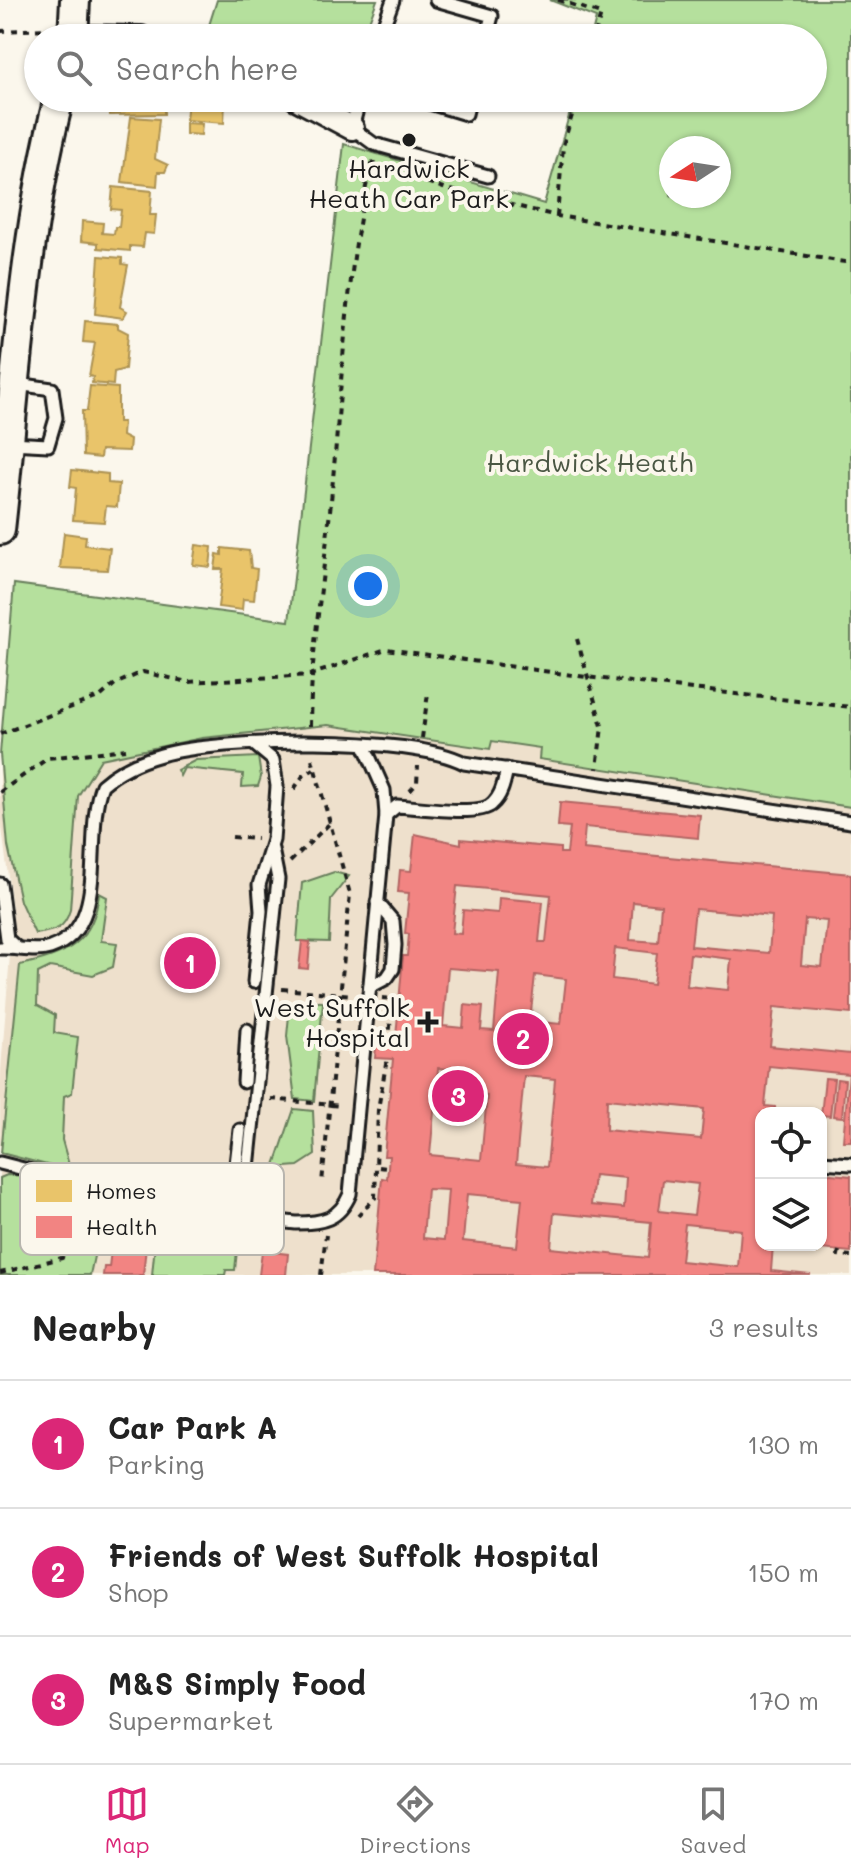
<!DOCTYPE html>
<style>
body{margin:0;font-family:Mali,sans-serif;background:#f2f2f2;color:#222}
.controls{position:absolute;right:24px;bottom:24px;display:grid;overflow:hidden;border-radius:16px;box-shadow:0 2px 6px #0004}
.controls button{width:72px;height:72px;display:grid;place-items:center;padding:0;border:0;border-bottom:2px solid #e0e0e0;background:#fff;color:#222;font:40px sans-serif}
.compass{position:absolute;left:659px;top:136px;width:72px;height:72px;border-radius:50%;background:#fff;box-shadow:0 2px 6px #0004;rotate:258deg}
.you{position:absolute;left:368px;top:586px;width:28px;height:28px;margin:-20px;border:6px solid #fff;border-radius:50%;background:#1a73e8;box-shadow:0 0 0 12px #1a73e833}
.badge{display:grid;place-items:center;width:52px;height:52px;border-radius:50%;background:#db2777;color:#fff;font-size:26px;font-weight:700}
.pin{position:absolute;translate:-50% -50%;border:4px solid #fff;box-shadow:0 2px 8px #0006}
.list{margin:0;padding:0;list-style:none}
h2{display:flex;justify-content:space-between;align-items:center;height:104px;margin:0;padding:0 32px;font-size:34px}
h2 small{font-size:26px;font-weight:400;color:#767676}
.list li{display:grid;grid-template-columns:52px 1fr auto;gap:24px;align-items:center;box-sizing:border-box;height:128px;padding:0 32px;border-top:2px solid #e0e0e0}
.list b{display:block;font-size:30px;white-space:nowrap}
.list p{margin:0;font-size:26px;white-space:nowrap;color:#767676}
.list em{font-size:26px;font-style:normal;color:#767676}
.icon{flex:none;width:44px;height:44px;fill:none;stroke:currentColor;stroke-width:2;stroke-linecap:round;stroke-linejoin:round}
.map{position:relative;flex:none;width:851px;height:1275px;overflow:hidden}
.search{position:absolute;background:#fff;box-shadow:0 2px 6px #0004;left:24px;right:24px;top:24px;height:88px;display:flex;align-items:center;gap:20px;box-sizing:border-box;padding:0 28px;border-radius:44px;color:#767676;font-size:30px}
.sheet{height:488px;background:#fff}
nav{display:flex;justify-content:space-around;align-items:center;box-sizing:border-box;height:112px;border-top:2px solid #e0e0e0;background:#fff;font-size:22px;color:#767676}
nav a{display:grid;justify-items:center;gap:4px}
nav .on{color:#db2777}
.map>svg:first-child{display:block}
.built{fill:#eee0cc;fill-rule:evenodd}
.green{fill:#b5e09d;stroke:#687e5c;stroke-width:2;fill-rule:evenodd}
.homes{fill:#e9c46a;stroke:#ac9253;stroke-width:2}
.health{fill:#f28482;stroke:#b26563;stroke-width:2;fill-rule:evenodd}
.lines{fill:none;stroke-linecap:round;stroke-linejoin:round}
.service-casing{stroke:#1c1c1c;stroke-width:17}
.minor-casing{stroke:#1c1c1c;stroke-width:28}
.tertiary-casing{stroke:#1c1c1c;stroke-width:34}
.path{stroke:#1c1c1c;stroke-width:4;stroke-dasharray:6 6;stroke-linecap:butt}
.service{stroke:#fbf7ec;stroke-width:11}
.minor{stroke:#fbf7ec;stroke-width:22}
.tertiary{stroke:#fbf7ec;stroke-width:28}
.poi-dot{fill:#1c1c1c;stroke:#fbf7ec;stroke-width:3}
.labels{text-anchor:middle;dominant-baseline:central;stroke-width:8;stroke-linejoin:round;paint-order:stroke}
.poi-label{font-size:26px;fill:#1c1c1c;stroke:#fbf7ec}
.park-label{font-size:26px;fill:#4a5743;stroke:#fbf7ec}
.key{fill:#fbf7ec;stroke:#b8b5ae;stroke-width:2}
.key-label{font-size:22px;fill:#1c1c1c}
</style>
<div class="map">
<svg width="851" height="1275" viewBox="0 0 851 1275">
<rect width="100%" height="100%" fill="#fbf7ec"/>
<filter id="ink" filterUnits="userSpaceOnUse"><feTurbulence type="fractalNoise" baseFrequency=".0125" numOctaves="2"/><feDisplacementMap in="SourceGraphic" scale="16" xChannelSelector="R" yChannelSelector="G"/><feConvolveMatrix kernelMatrix="1 2 1 2 8 2 1 2 1" color-interpolation-filters="sRGB"/></filter>
<g filter="url(#ink)">
<path class="built" d="M223,709l379,17 249,28v521h-851v-193l13,-165 -13,-106v-72zM761,1113h60v132h-60z"/>
<g class="green">
<path d="M217,0h160l-14,38h-158z"/>
<path d="M550,0h301v807l-312,-48 1,-11 -48,-7 -2,8 -162,-24 -126,13 -101,21 -23,37 -8,114c-6,20 -15,21 -35,24l-15,-33 -12,-55 -8,-92 14,-170 275,37 55,-477 200,60 30,-106h239v-60h-222l5,-20zM671,148h48v48h-48z"/>
<path d="M258,757l3,20 -3,9 -16,1 1,-13 -59,-6 -4,8 -3,-6 19,-10z"/>
<path d="M334,872l15,4 -18,23 -2,43 -32,-1 5,-58z"/>
<path d="M99,893l8,4 -6,44 16,2 -4,24 -20,8 -43,-8 -12,6 -1,32 18,10 -1,18 24,4 -6,56 -8,3 -2,44 7,25 18,6 137,21 -14,11 -97,-13 -47,-20 -65,-17 19,-188c46,-10 74,-22 79,-72z"/>
<path d="M295,1001l28,1 -9,99 -19,-2 -8,-63 3,-31z"/>
<path d="M294,1109l19,2 2,44 -17,11 -24,2z"/>
<path d="M7,1175c21,0 45,6 63,19 12,9 17,15 33,20l-13,61h-90v-97z"/>
<path d="M157,1224l82,7 -4,39h-9l-1,5h-73z"/>
</g>
<g class="homes">
<path d="M110,98h54v16l-54,1z"/>
<path d="M188,100l37,2 -1,21 -38,-3z"/>
<path d="M131,117l28,2 -4,40 13,6 -3,7h-7l-1,14 -35,-4z"/>
<path d="M186,123l16,1 -1,11 -15,-1z"/>
<path d="M113,187l39,4 -2,24h6l-2,19 -9,-1 -2,14 -13,-1v5l-32,-3v-5l-17,-2 1,-20 21,2 -1,10 12,1 1,-7h4l2,-17 -10,-1z"/>
<path d="M99,256l23,2v6l6,1 -8,42 7,4 -4,7 -28,-4z"/>
<path d="M85,321l33,3v4l10,5 -3,36 -11,3 -1,13 -21,-2 1,-6 -4,-1 6,-33 -12,-1z"/>
<path d="M90,386l28,2v34h5l-1,14 8,4 -1,11 -28,-1 -1,8 -17,-2 -1,-45h5z"/>
<path d="M72,470l36,4v9l11,1 -2,23 -11,-1 -2,16 -31,-2 3,-32 -6,-1z"/>
<path d="M64,533l22,3 -1,9 25,3 -3,22 -47,-2z"/>
<path d="M196,545l16,2 -2,20 -17,-2z"/>
<path d="M222,548l27,3 2,17 6,1 -3,31 -11,-1 -1,11 -24,-3 5,-38h-8l2,-15 5,1z"/>
</g>
<g class="health">
<path d="M560,802l140,13 -2,23 -113,-11 -2,22 268,25v140l-77,-7 -4,39 80,8 1,-8v95h-8l6,-67 -80,-8 -4,40 10,1v6h-14v132h12l-2,26 40,4h-438l9,-97 5,1 2,-23h-5l9,-97 -18,-1 2,-23 19,2 7,-81h4l2,-22 -4,-1 4,-40 -11,-1 2,-22 11,1 4,-37 46,10v-5l99,9v5h7l3,-26 -12,-1zM457,886l94,9 -5,47h-7l4,-40 -44,-4 -1,15 -35,-3 -2,24 -9,-1zM633,902l28,3 -3,37 -28,-2zM695,909l77,7 -3,37 -78,-7zM805,919l22,2 -5,46 -21,-2zM615,948l42,5 -4,31 -41,-5zM690,954l41,5 -3,31 -41,-4zM448,968l51,4 -5,59 -13,-1 2,-23 -18,-2 -2,23 -20,-2zM535,975l31,4 -5,45 -31,-3zM438,1068l10,1 -4,48 31,3 2,-25 10,1 -6,64 -51,-5zM524,1076l31,3 -8,88 -31,-3zM607,1099l97,10 -3,30 -95,-9zM594,1175l32,3 -2,30 -33,-3zM663,1180l35,4 -4,31 -35,-4zM427,1189l21,1 -4,50 -21,-2zM467,1194l55,5 -5,48 -54,-6zM554,1213l97,9 -3,36 -97,-10zM685,1224l56,6 -3,37 -57,-6z"/>
<path d="M302,941l8,1 -2,27 -9,-1z"/>
<path d="M825,1078l9,1 -4,37 -9,-1z"/>
<path d="M837,1079l8,1 -3,37 -9,-1z"/>
<path d="M821,1173l30,3v76l-52,-5 22,-2z"/>
<path d="M122,1225l26,3 -5,47h-40l1,-8h5l2,-17h8z"/>
<path d="M262,1251l26,3 -2,21h-27z"/>
</g>
<g class="lines">
<g class="service-casing">
<g id="service">
<path d="M436,0l56,16 -6,22"/>
<path d="M382,29l28,9"/>
<path d="M379,38l14,-38"/>
<path d="M360,98l-8,30 22,16 114,32"/>
<path d="M413,98l53,16 4,-16"/>
<path d="M10,443l38,2 8,-27 -4,-29 -35,-5"/>
<path d="M386,815l11,-9c21,1 82,11 95,-2 10,-9 12,-22 15,-35"/>
<path d="M0,884l7,55 9,8"/>
<path d="M0,948c17,-1 34,5 50,0 62,-21 32,-111 52,-163 17,-15 37,-24 59,-30 58,-17 251,-20 303,8l387,59"/>
<path d="M254,982l7,-71 -2,-26 14,-45 4,-54 -4,-26 -18,-15"/>
<path d="M370,987l17,-9 6,-9 2,-24 -2,-24 -16,-19"/>
<path d="M244,1082l3,-52"/>
<path d="M821,1162l30,2"/>
<path d="M0,1163l55,14 56,25 185,21c26,0 43,-3 54,-29l36,-379 -2,-25 -20,-45"/>
<path d="M230,1215l10,-85"/>
<path d="M243,1216l35,-337 -6,-30"/>
</g>
</g>
<g class="minor-casing">
<g id="minor">
<path d="M74,37l67,1"/>
<path d="M296,98l56,30"/>
</g>
</g>
<g class="tertiary-casing">
<g id="tertiary">
<path d="M73,38l2,-38"/>
<path d="M0,530c16,-144 23,-292 59,-432"/>
</g>
</g>
<g class="path">
<path d="M558,0l43,14 -7,24"/>
<path d="M0,31l50,-2"/>
<path d="M371,162l75,27 111,27 294,47"/>
<path d="M557,216l6,-70 14,-48"/>
<path d="M577,639l25,87 -5,43"/>
<path d="M310,726c1,-79 15,-157 22,-236 10,-109 14,-219 39,-326"/>
<path d="M0,734l101,-38 14,-12 28,-12 45,10 122,-7 76,-26 200,28 265,30"/>
<path d="M422,738l6,-45"/>
<path d="M312,759l38,135 -28,289"/>
<path d="M294,789l9,-13 11,-7"/>
<path d="M410,791l7,-8 1,-17"/>
<path d="M0,792l48,-34 78,-9"/>
<path d="M232,837l25,2"/>
<path d="M290,862l39,-38"/>
<path d="M282,989l71,6"/>
<path d="M382,998l11,1 -4,37"/>
<path d="M271,1099l71,7"/>
<path d="M379,1167l9,1"/>
<path d="M358,1216l17,-18 3,-89 9,-50"/>
<path d="M839,1251l-1,4 13,1"/>
<path d="M0,1273l62,-15 6,-28 14,-25"/>
<path d="M321,1275l5,-40"/>
</g>
<use href="#service" class="service"/>
<use href="#minor" class="minor"/>
<use href="#tertiary" class="tertiary"/>
</g>
</g>
<g class="poi-dot">
<circle cx="409" cy="140" r="8"/>
<path d="M424 1010h8v8h8v8h-8v8h-8v-8h-8v-8h8z"/>
</g>
<g class="labels">
<g class="poi-label">
<text x="409" y="168">Hardwick<tspan x="409" dy="30">Heath Car Park</tspan></text>
<text x="410" y="1007" text-anchor="end">West Suffolk<tspan x="410" dy="30">Hospital</tspan></text>
</g>
<g class="park-label">
<text x="590" y="462">Hardwick Heath</text>
</g>
</g>
<rect x="20" y="1163" width="264" height="92" rx="12" class="key"/>
<rect x="36" y="1180" width="36" height="22" fill="#e9c46a"/>
<rect x="36" y="1216" width="36" height="22" fill="#f28482"/>
<g class="key-label">
<text x="86" y="1199">Homes</text>
<text x="86" y="1235">Health</text>
</g>
</svg>
<div class="controls">
<button><svg class="icon" aria-label="locate" viewBox="0 0 24 24"><circle cx="12" cy="12" r="6"/><path d="M12 2v4M12 18v4M2 12h4M18 12h4"/></svg></button>
<button><svg class="icon" aria-label="layers" viewBox="0 0 24 24"><path d="M12 4l9 5-9 5-9-5zM3 14l9 5 9-5"/></svg></button>
</div>
<svg class="compass" viewBox="-18 -18 36 36"><path d="M0-13l5 13h-10z" fill="#e53935"/><path d="M0 13l5-13h-10z" fill="#767676"/></svg>
<div class="you"></div>
<div class="pin badge" style="left:190px;top:963px">1</div>
<div class="pin badge" style="left:523px;top:1039px">2</div>
<div class="pin badge" style="left:458px;top:1096px">3</div>
<div class="search"><svg class="icon" aria-label="search" viewBox="0 0 24 24"><circle cx="10" cy="10" r="6"/><path d="M15 15l6 6"/></svg>Search here</div>
</div>
<section class="sheet">
<h2>Nearby<small>3 results</small></h2>
<ul class="list">
<li><span class="badge">1</span><div><b>Car Park A</b><p>Parking</p></div><em>130 m</em></li>
<li><span class="badge">2</span><div><b>Friends of West Suffolk Hospital</b><p>Shop</p></div><em>150 m</em></li>
<li><span class="badge">3</span><div><b>M&amp;S Simply Food</b><p>Supermarket</p></div><em>170 m</em></li>
</ul>
</section>
<nav>
<a class="on"><svg class="icon" aria-label="map" viewBox="0 0 24 24"><path d="M3 6l6-2 6 2 6-2v14l-6 2-6-2-6 2zM9 4v14M15 6v14"/></svg>Map</a>
<a><svg class="icon" aria-label="directions" viewBox="0 0 24 24"><path d="M12 3l9 9-9 9-9-9zM9 14v-3h6M13 9l2 2-2 2"/></svg>Directions</a>
<a><svg class="icon" aria-label="saved" viewBox="0 0 24 24"><path d="M7 4h10v16l-5-4-5 4z"/></svg>Saved</a>
</nav>
